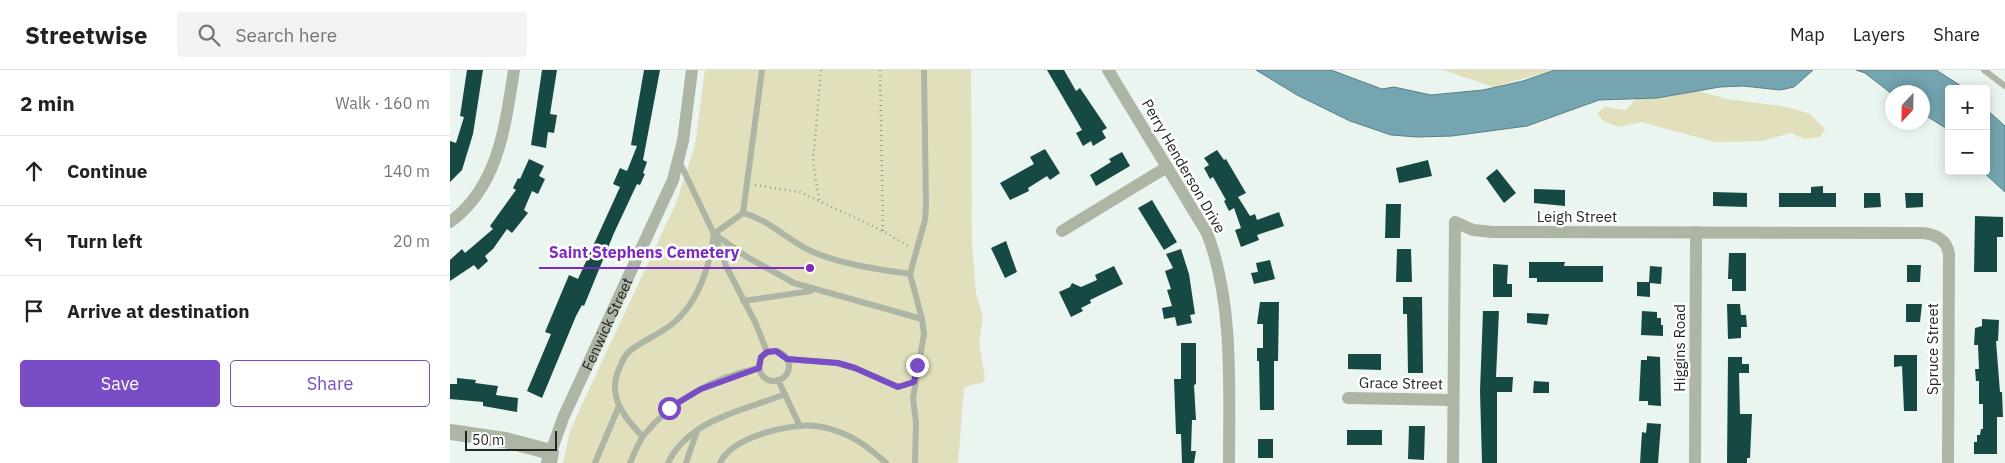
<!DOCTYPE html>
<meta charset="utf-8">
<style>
body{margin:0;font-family:"IBM Plex Sans",sans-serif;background:#f2f2f2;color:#202124}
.controls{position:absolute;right:15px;top:15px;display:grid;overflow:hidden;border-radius:5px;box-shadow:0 2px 12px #0003}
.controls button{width:45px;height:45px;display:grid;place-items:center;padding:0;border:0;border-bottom:1px solid #e0e0e0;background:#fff;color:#202124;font:25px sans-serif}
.compass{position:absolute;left:1435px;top:15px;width:45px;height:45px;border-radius:50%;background:#fff;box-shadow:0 2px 12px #0003;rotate:202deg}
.scale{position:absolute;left:15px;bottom:12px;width:92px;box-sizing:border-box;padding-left:5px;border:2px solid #232724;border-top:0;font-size:14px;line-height:18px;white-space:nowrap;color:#232724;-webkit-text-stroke:4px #fff;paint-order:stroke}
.stop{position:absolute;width:15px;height:15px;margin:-11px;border:4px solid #794dc6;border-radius:50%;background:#fff}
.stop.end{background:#794dc6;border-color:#fff;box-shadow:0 1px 5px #0008}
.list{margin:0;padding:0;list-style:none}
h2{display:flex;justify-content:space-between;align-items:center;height:65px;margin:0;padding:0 20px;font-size:21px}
h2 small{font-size:16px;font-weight:400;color:#757577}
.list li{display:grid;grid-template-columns:32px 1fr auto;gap:15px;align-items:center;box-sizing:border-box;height:70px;padding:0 20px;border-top:1px solid #e0e0e0}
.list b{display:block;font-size:19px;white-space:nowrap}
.list em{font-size:16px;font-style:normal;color:#757577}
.actions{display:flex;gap:10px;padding:15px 20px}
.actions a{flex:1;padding:11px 0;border:1px solid #794dc6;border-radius:5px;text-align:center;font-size:18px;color:#794dc6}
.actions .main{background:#794dc6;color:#fff}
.icon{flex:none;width:28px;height:28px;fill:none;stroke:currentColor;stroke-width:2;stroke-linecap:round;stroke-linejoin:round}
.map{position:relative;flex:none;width:1555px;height:393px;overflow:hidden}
header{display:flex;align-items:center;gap:30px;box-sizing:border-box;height:70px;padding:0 25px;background:#fff;border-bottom:1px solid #e0e0e0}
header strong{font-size:24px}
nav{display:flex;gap:28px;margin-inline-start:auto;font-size:18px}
.search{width:350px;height:45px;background:#f2f2f2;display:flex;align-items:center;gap:12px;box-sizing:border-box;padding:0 18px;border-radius:5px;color:#757577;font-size:19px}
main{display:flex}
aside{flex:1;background:#fff}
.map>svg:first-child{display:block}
.green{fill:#e2dfbd}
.water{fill:#74a5b0;stroke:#5c7f86}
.building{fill:#164944}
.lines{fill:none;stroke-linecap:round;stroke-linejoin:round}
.path{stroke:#939b96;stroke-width:2.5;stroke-dasharray:1 4;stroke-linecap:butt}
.service{stroke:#adb5a5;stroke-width:6}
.minor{stroke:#adb5a5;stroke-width:12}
.tertiary{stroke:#adb5a5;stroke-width:16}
.route{stroke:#794dc6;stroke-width:6}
.labels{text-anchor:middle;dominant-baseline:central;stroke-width:5;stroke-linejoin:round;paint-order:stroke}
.street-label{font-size:15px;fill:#232724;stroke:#fff}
.leader{fill:none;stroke:#7b2cbf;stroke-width:2}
.callout-dot{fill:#7b2cbf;stroke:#fff;stroke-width:2}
.callout-label{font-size:16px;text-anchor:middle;font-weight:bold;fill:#7b2cbf;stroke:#fff;stroke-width:5;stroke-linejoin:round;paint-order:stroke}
</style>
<header>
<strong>Streetwise</strong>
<div class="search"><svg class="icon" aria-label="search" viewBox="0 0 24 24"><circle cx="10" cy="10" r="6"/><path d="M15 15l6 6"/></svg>Search here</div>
<nav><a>Map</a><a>Layers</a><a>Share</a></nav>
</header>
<main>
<aside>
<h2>2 min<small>Walk · 160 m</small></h2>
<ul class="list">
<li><svg class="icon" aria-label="ahead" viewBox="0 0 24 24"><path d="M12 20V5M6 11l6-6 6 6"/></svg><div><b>Continue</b></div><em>140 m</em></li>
<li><svg class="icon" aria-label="left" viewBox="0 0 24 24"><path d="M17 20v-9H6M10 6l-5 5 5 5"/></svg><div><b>Turn left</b></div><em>20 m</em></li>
<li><svg class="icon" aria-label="arrive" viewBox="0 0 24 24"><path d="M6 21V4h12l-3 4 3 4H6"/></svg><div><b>Arrive at destination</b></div></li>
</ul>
<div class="actions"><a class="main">Save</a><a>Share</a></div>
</aside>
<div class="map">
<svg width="1555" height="393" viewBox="0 0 1555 393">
<rect width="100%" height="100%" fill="#e9f5ee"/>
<g class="green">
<path d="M255,0h266l1,173 4,50 7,24 -4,26 6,35 -3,5 -8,1 -10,4 -6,75h-395l7,-32 9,-20 97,-208 19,-58z"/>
<path d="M994,0h111l-62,17z"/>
<path d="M1248,21l29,8 61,8 22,7 15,15 -5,8 -15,2 -14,-6 -29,8 -47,1 -74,-20 -22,5 -14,-5 -8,-8 7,-7 22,3 11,-12h20z"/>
</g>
<g class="water">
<path d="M806,0h75l51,19 12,-2 37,8 52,-5 40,-9 32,-11h258l-19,17 -14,3 -37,-4 -23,1 -63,11 -58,2 -72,26 -75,10 -35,1 -26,-2 -41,-14 -53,-26z"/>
<path d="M1406,0h80l30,19h-17v41l-26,-16 -1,-22 -30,2 -27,-21z"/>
<path d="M1536,39l19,17v66l-23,-21h4z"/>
</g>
<g class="building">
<path d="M17,0h16l-10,64 -11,36 -12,12v-41l6,2 8,-26 -4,-1z"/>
<path d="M92,0h15l-7,44 7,1 -3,18 -6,-1 -2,16 -15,-3z"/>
<path d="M194,0h16l-17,90 4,2 -4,11 2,1 -5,11 -3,-1 -23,49 -30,73 -2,-1 -6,11 -34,82 -15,-7 24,-57 -6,-2 24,-57 9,4 42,-92 -7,-3 7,-16 7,3 10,-25 -6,-1z"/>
<path d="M597,0h17l12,21 4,-3 27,40 -5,3 4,7 -13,8 -2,-5 -8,5 -7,-13 6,-3z"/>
<path d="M595,79l15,24 -10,7 -3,-4 -19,12 1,3 -19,9 -10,-17 34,-19 -4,-7z"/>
<path d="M767,80l7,10 2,-1 20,34 -8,4 12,19 5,-2 2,6 22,-8 5,14 -27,9 2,5 -18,7 -6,-17 6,-2 -7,-20 -5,3 -5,-10 2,-1 -13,-23 -3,2 -6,-11 5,-3 -5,-7z"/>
<path d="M672,82l8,14 -34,20 -6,-11 21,-13 -2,-3z"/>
<path d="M79,89l15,7 -5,10 6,3 -7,15 -6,-3 -8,19 4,3 -16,20 -5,-4 -14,20 -8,7 3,5 -10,9 -4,-5 -24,16v-21l12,-11 3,4 28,-24 -3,-3 26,-36 -3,-2 5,-10 2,1z"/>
<path d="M978,90l4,16 -33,7 -3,-15z"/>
<path d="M1047,99l19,24 -12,10 -18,-25z"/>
<path d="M1373,116v7h13v14h-57v-14h32v-6z"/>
<path d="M1084,119l31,1v16l-31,-3z"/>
<path d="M1263,122l34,1v14l-34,-1z"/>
<path d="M1414,123h16l1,14 -17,1z"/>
<path d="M1455,123h18v14l-17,1z"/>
<path d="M702,130l25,42 -13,8 -26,-42z"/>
<path d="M936,134h15l-1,34h-15z"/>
<path d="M1525,146l28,1v20h-6v35h-23z"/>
<path d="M556,171l11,31 -12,6 -14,-30z"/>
<path d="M731,179l8,25 6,40 -5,1 2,8 -15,3 -2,-9 -11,2 -2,-11 10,-2 -5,-16 4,-1 -6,-18 8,-3 -7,-14z"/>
<path d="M947,179h14l1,33h-16z"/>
<path d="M1279,183h17v38h-14v-12h-4z"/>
<path d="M820,190l5,19 -21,5 -3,-11 7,-1 -2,-9z"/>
<path d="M1079,192h36l-1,4h39v16h-66v-4h-8z"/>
<path d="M1043,194l15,1 -1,19h5v13h-19z"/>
<path d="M1457,195h14l-1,17h-13z"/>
<path d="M664,196l9,18 -33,16 1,3 -10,5 2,3 -12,6 -12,-25 11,-5 2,-4 9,4 16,-7 -2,-5z"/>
<path d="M1200,196l12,1 -1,17 -11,-1v14l-13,-1v-14h12z"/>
<path d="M953,227h19l1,76h-15l-1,-59h-4z"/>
<path d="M810,232h19l-1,59h-4v49h-14l-1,-49h-2v-13h6v-24h-6z"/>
<path d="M1277,234h13l1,11h5l1,12h-6v11l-13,1z"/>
<path d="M1456,234h16l-2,18h-14z"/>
<path d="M1033,241h16l-3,66h17l-1,15h-15v71h-15l-2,-72z"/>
<path d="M1192,241l15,1v6h4v7h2v11l-22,-1z"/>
<path d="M1077,243l22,1 -2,11 -20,-2z"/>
<path d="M1532,249l17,1 -1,21h-2l4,51h2l1,25h-6v37h-23v-12h3v-7h3l1,-6h2v-25h-4v-23h-3l-1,-12h4l-1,-24h-4l1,-17 7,-2z"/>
<path d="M731,273h15v41l-2,1 2,35h-4l-1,31h5l-2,12h-12l-1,-29h-5l-2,-55h7z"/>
<path d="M898,284h33v16l-33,-1z"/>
<path d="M1444,285h23v56h-13l-2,-45 -8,1z"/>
<path d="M1197,286l13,1 1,49 -13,-1v-4h-9l2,-41h6z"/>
<path d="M1278,287h14v7h7v9h-10l1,41h12l-2,44h-3v5h-20z"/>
<path d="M7,308l19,2 -1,3 23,3 -2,9 22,3 -1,14 -34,-6v-4l-33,-3v-15h7z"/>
<path d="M1084,311l15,1v11h-16z"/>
<path d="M1197,353l14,1 -3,39h-18l2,-31 4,1z"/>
<path d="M959,356h16l-1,34 -16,-1z"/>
<rect x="897" y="360" width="35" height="15"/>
<rect x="808" y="369" width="15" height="19"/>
</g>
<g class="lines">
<g class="path">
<path d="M430,0l3,161"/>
<path d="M305,115l45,7 83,39 25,15"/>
<path d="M369,130l-6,-38 8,-92"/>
</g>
<g class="service">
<path d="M1534,0l21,16"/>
<path d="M230,93l34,71 12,32 30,58 11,28"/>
<path d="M293,143l19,-143"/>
<path d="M264,164l33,23 47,26 128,36"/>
<path d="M293,231l68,-10"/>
<circle cx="324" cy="296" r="15"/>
<path d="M337,289l50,4 18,5 43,19 16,-5"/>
<path d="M328,310l22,46"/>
<path d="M192,366c-18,-19 -35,-39 -23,-67 3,-7 5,-14 12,-19 16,-12 35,-18 48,-32 22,-23 31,-54 35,-84l29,-21c27,7 45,28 70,39 31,13 64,17 97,22"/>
<path d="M145,393l24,-57"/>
<path d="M180,393c4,-9 8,-20 14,-28 28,-35 71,-58 115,-67"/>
<path d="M218,393c22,-45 76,-52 117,-69"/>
<path d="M236,393l11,-32"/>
<path d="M270,393c12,-26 69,-40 96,-37 8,1 18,4 26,7 16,6 31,18 44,30"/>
<path d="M465,393l1,-40 -3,-25 11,-64 -2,-15 -12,-45 15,-54 1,-14 -2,-136"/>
</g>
<g class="minor">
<path d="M658,0l99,163c27,69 22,156 22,230"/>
<path d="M0,152c49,-36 55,-96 64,-152"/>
<path d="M612,161l105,-64"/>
<path d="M898,328l105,2"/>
<path id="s1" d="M101,382l12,-34 110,-238 10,-39 9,-71"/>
<path d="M1003,393l2,-241 18,8 20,2 429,1c14,1 25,7 27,21l-1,209"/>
<path d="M1245,393l1,-231"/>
</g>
<path class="tertiary" d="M0,362l55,8 46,12 -2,11"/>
</g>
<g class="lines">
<path class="route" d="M219,338l32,-19 58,-21 2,-11 6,-5 9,-1 11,8 51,4 17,5 43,19 16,-5 3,-17"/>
</g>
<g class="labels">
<g class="street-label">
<text transform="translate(734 96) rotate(60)">Perry Henderson Drive</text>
<text x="1127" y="146">Leigh Street</text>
<text stroke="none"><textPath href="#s1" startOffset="140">Fenwick Street</textPath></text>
<text transform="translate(1229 278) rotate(-90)">Higgins Road</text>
<text transform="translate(1482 279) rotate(-90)">Spruce Street</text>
<text transform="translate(951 313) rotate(1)">Grace Street</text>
</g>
</g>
<path class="leader" d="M360 198L300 198H89"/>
<circle class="callout-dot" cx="360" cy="198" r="5"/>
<g class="callout-label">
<text x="194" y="188">Saint Stephens Cemetery</text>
</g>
</svg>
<div class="controls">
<button>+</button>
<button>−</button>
</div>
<svg class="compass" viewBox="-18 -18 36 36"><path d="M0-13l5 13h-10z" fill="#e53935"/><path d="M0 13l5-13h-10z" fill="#757577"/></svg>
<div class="scale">50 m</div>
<div class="stop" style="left:219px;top:338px"></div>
<div class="stop end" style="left:467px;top:295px"></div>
</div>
</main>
